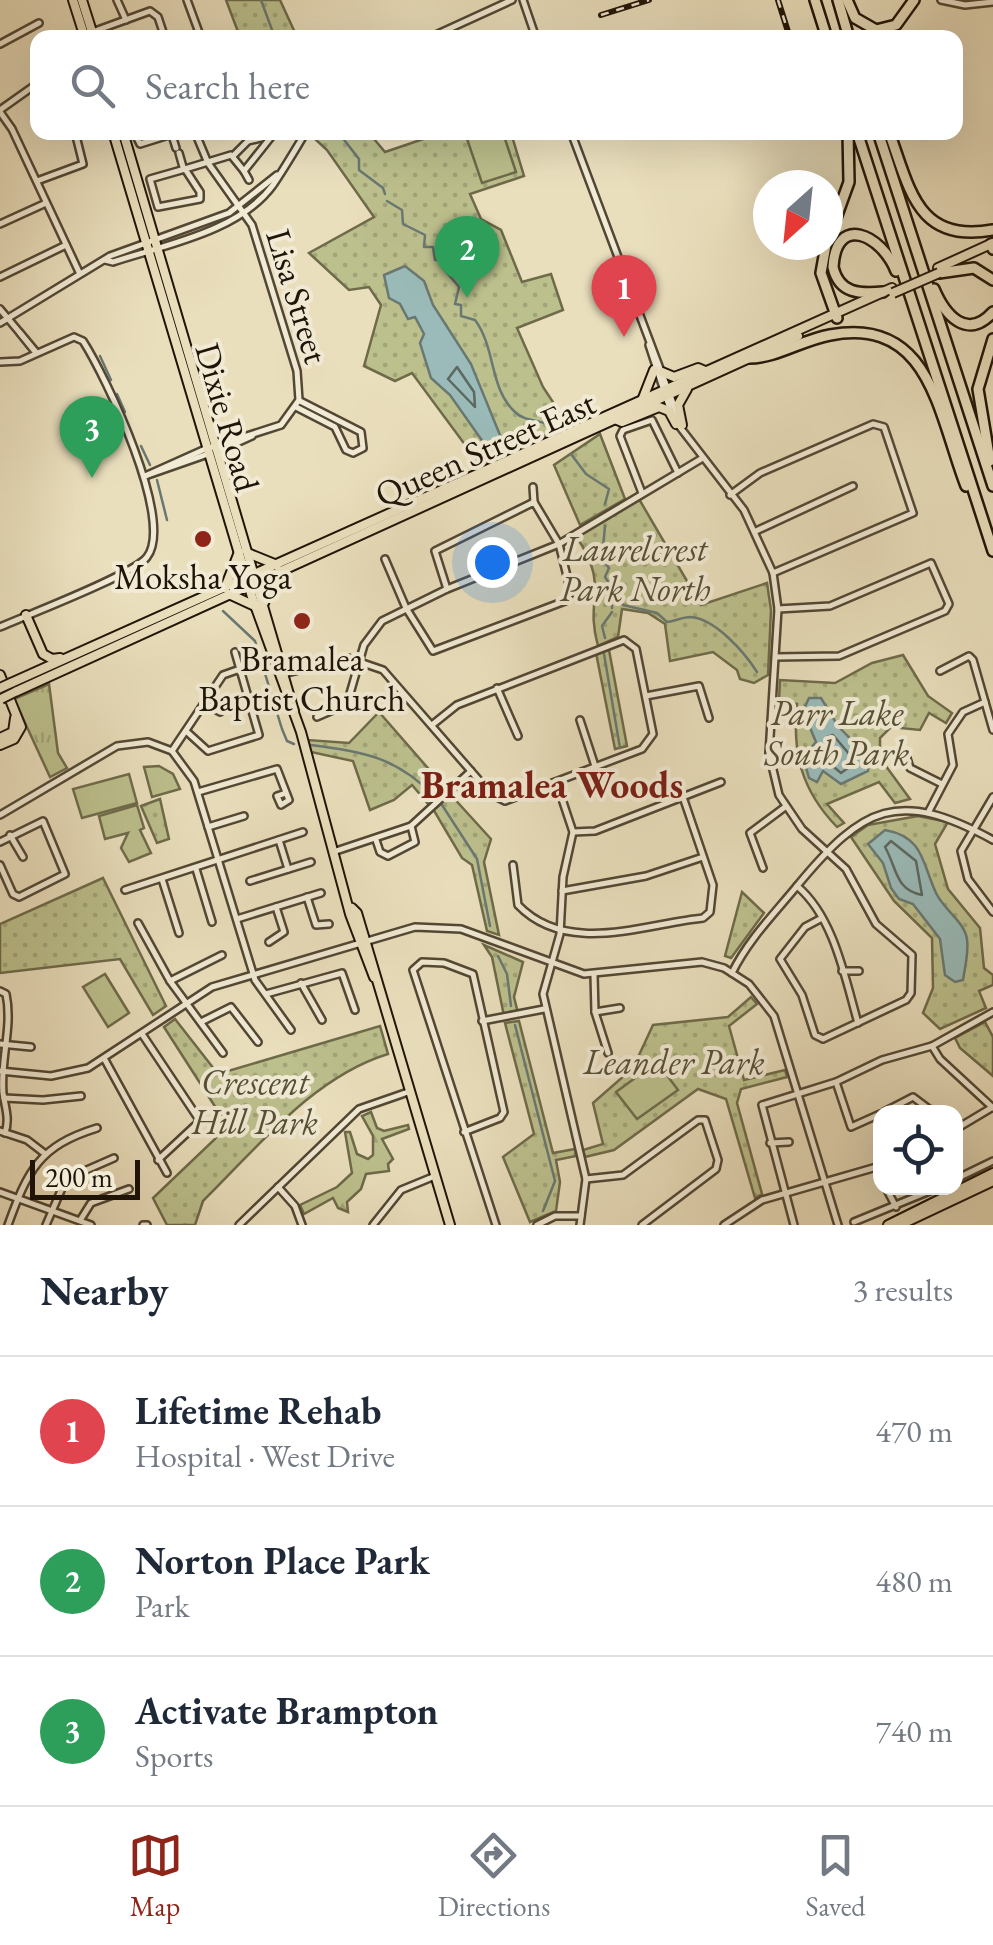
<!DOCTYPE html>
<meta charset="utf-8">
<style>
body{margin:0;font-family:"EB Garamond",serif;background:#f6f6f7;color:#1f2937}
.controls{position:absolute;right:30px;bottom:30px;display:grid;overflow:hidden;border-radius:20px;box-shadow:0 10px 40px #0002}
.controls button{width:90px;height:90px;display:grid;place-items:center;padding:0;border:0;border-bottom:2px solid #e0e1e3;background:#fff;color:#1f2937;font:50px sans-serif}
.compass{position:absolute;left:753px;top:170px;width:90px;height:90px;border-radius:50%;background:#fff;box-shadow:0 10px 40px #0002;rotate:207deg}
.scale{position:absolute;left:30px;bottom:25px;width:110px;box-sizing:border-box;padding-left:10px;border:5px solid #1f1407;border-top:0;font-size:28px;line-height:35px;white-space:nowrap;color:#1f1407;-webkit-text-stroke:8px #f1ead4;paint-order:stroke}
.you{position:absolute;left:492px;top:562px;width:35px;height:35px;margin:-25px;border:8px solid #fff;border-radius:50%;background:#1a73e8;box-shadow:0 0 0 15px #1a73e833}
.badge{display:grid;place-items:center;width:65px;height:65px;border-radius:50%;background:#8f2418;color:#fff;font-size:32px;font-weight:700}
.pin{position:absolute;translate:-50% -82px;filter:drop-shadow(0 2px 5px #0008)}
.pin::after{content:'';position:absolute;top:52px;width:35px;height:30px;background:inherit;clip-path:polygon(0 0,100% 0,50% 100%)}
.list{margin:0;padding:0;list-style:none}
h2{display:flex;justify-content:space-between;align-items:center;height:130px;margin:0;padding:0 40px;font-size:42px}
h2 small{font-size:32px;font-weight:400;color:#747a83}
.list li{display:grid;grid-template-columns:65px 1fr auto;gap:30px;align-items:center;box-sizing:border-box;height:150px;padding:0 40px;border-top:2px solid #e0e1e3}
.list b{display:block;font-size:38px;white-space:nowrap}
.list p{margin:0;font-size:32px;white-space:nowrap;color:#747a83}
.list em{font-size:32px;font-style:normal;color:#747a83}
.icon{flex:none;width:55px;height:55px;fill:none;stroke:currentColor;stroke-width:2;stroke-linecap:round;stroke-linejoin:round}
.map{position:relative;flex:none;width:993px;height:1225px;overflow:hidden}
.search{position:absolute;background:#fff;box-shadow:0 10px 40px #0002;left:30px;right:30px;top:30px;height:110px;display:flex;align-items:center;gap:25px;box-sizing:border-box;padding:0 35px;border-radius:20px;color:#747a83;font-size:38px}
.sheet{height:580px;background:#fff}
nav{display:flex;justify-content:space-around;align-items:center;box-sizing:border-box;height:140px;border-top:2px solid #e0e1e3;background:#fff;font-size:28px;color:#747a83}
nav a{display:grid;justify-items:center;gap:5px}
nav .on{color:#8f2418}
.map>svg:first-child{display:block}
.grass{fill:url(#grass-tufts);stroke:#6e6a4a;stroke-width:2.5}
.forest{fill:url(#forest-firs);stroke:#6e6a4a;stroke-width:2.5}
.park{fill:url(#park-dots);stroke:#6e6a4a;stroke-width:2.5}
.pitch{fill:#bcc08d;stroke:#6e6a4a;stroke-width:2.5}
.water{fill:#9abbb9;stroke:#697872;stroke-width:2.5}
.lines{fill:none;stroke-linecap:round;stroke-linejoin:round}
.shore{stroke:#5c6860;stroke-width:2.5}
.stream{stroke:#697872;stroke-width:2.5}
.minor-casing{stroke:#524734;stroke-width:10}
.major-casing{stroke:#1f1407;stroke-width:12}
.highway-casing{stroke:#1f1407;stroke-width:14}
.minor{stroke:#f1ead4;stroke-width:5}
.major{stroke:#eadfbd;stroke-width:8}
.highway{stroke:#eadfbd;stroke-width:9}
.rail-casing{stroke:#1f1407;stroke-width:6}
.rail{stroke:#f1ead4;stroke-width:2.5;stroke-dasharray:8;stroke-linecap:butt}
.major-bridge-casing{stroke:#1f1407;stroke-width:12;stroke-linecap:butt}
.major-bridge{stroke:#eadfbd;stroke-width:8}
.poi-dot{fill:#8f2418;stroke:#f1ead4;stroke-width:4}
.labels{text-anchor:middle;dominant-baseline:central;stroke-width:8;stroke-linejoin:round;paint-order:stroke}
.street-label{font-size:35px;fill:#1f1407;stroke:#f1ead4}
.park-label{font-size:35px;font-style:italic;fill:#565036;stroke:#f1ead4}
.poi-label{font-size:35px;fill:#1f1407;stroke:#f1ead4}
.neighbourhood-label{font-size:38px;font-weight:bold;fill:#7a1f14;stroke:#f1ead4}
</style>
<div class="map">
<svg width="993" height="1225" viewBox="0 0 993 1225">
<defs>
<pattern id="grass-tufts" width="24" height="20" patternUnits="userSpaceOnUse" patternTransform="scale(2.5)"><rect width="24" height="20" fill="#bcc08d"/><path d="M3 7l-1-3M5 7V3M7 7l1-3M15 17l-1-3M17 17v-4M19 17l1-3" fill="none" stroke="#a1a478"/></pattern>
<pattern id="forest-firs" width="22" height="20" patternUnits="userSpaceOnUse" patternTransform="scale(2.5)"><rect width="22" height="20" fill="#bcc08d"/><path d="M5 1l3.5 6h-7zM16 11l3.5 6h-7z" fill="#a1a478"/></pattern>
<pattern id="park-dots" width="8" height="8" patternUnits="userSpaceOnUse" patternTransform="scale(2.5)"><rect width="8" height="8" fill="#bcc08d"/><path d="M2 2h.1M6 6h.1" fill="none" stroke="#a1a478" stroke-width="1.8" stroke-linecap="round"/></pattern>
</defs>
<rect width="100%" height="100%" fill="#eadfbd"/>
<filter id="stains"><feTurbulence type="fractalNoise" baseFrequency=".002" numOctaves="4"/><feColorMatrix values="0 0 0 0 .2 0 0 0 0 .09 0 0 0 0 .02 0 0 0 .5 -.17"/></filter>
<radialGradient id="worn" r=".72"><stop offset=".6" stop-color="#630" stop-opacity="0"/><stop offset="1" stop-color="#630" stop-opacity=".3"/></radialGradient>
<path class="grass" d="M49,684l9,69 9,15 -17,9 -36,-78z"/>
<path class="forest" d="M371,1112l6,16 7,3 24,-6 1,4 -27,10 11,20 -5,5 1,7 -23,3 -5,15 -14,13 1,10 -10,-4 -5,-10 -29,16 -4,-9 37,-18 15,-14 -7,-41h5l7,22 11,5 5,-4v-19l-11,-20z"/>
<g class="park">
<path d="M226,0h54l17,37h-57z"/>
<path d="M316,133h53l16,19 56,-19h70l13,43 -54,18 11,25 20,11 21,52 29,-8 12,36 -46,18 26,59 25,38 -88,40 -68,-92 -17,8 -31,-15 17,-61 -12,-18 -20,3 -40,-37 65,-36 -47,-67 -14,-13z"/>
<path d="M600,434l25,65 -45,26 -26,-60z"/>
<path d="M639,499l62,106 66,-22 4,27 -3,65 -14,8 -14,-4 -3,-9 -24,-18 -43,9 -5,-37 -17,-11 -26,-4 -4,28 -20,9c-14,-49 13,-58 -22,-110z"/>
<path d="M609,650l18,96 -12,3 -19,-96z"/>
<path d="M903,655l25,41 24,17 -6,10 -17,-10 -9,17 -29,-3 -11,11v20l30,41 -15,4 -16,-21 -52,22 17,19 -7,4c-35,-36 -45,-73 -40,-123l-18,-4 1,-20 55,3 37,-20z"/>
<path d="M379,712l68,78 -18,15 -17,-20 -18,15 -24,10 -17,-49 -42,-9 -3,-12 41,3z"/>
<path d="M450,794l41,45 -7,23 15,73 -12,-4 -15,-66 -10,-7 -29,-49z"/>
<path d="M160,799l9,40 -12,4 -16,-37z"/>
<path d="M918,816l30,6 -13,22 13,45 32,39 4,40 9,7v10l-14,6 7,17 -46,21 -17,-16 10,-25 -1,-50 -38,-37 -43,-64 17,-12z"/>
<path d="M103,878l63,128 -13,9 -33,-56 -120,14v-49z"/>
<path d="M742,892l22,21 -33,45 -6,-2z"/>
<path d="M484,945l39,17 -9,35 4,16 -14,3 -12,-59z"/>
<path d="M751,997l6,7 -28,22 15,54 41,-10 2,7 -46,12 -4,14 25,91 -7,4 -29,-99 -28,-10 -84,61 -29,7 -2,-7 20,-6 -10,-41 40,-35 20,-43 75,-8z"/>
<path d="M175,1019l43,55 162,-48 8,28c-75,23 -130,93 -185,147l-8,24h-28l-14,-27 62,-59 10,-17 -61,-95z"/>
<path d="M519,1021l34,132 22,-4 1,7 -20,4 4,22 -4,29 -26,11 -27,-65 31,-23 -29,-111z"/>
<path d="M985,1022l8,15v39l-33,-28 -5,-10z"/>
</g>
<g class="pitch">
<path d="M465,133h38l13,39 -34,11z"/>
<path d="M159,766l14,8 7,15 -28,8 -8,-30z"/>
<path d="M129,774l8,29 -55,15 -9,-29z"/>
<path d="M137,805l7,23 -4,2 11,23 -22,9 -8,-14 7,-15 -23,6 -6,-23z"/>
<path d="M105,974l24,39 -21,14 -25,-40z"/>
<path d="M657,1062l21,28 -41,29 -21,-27z"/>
</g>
<g class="water">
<path d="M405,266l19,15 9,24 38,59 31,76 -14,9 -38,-54 -19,-17 -11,-35 4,-9 -9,-17 -7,2 -8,-15 -11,-6 -5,-23z"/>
<path d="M809,698h12l17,28 31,32 -1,13 -27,13 -18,-13 -6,11 -8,-4 -6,-21 13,-15 -13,-31z"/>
<path d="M885,830c39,7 37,33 51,63 8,17 28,28 31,46 2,13 -2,28 -4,41l-8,2 -10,-7 -5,-36 -27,-35 -14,-5 -8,-11 -8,-25 -15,-19z"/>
</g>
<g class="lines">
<g class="shore">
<path d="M457,367l17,25 1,15 -27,-28z"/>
<path d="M833,735l23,27 -15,11 -19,-16 5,-20z"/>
<path d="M891,841l25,20 6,34c-27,-5 -25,-27 -37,-48z"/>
</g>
<g class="stream">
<path d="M261,0l14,38"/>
<path d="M338,132l21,27v11l24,18 2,6"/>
<path d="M387,201l15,9 1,14 22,11 -1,12h9l2,13h10l-2,8 16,19 -4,17 6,1v11l14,4c21,28 14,68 40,92 10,10 25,7 36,14"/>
<path d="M100,356l11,24"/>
<path d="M117,394l8,18"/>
<path d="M141,446l9,19"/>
<path d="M571,454l15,20 23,15 -4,15"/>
<path d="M157,480l10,40"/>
<path d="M605,526l-3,32 7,10 -4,9 18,28 34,8 10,9c8,-1 16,-5 23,-5 25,1 55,36 67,55"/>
<path d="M612,608v-18"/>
<path d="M223,611l32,30 27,88 5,12 7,3"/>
<path d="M605,638l-3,-12 10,-14"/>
<path d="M604,654l16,94"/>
<path d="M311,745c53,7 86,12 124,52"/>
<path d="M442,805l35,54 13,67"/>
<path d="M498,956l9,18 4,32"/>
<path d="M515,1025l40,156 -12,30"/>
</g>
<g class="minor-casing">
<g id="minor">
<path d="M117,0l9,20"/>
<path d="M187,0l14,38"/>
<path d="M523,0l13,38"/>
<path d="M941,0l24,5 28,-3"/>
<path d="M84,35l66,-24 8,6 7,21"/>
<path d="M429,38l83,-38"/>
<path d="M0,44l39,-21"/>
<path d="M0,110l38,-27"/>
<path d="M0,112l12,17 67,143"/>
<path d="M134,132l6,12 32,-10"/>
<path d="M171,132l5,16"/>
<path d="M571,132l106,282"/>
<path d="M173,137l14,-5"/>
<path d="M179,153l4,14"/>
<path d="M233,156l15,-15 25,-6"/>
<path d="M185,169l-35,10 8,28 42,-8v-7l-15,-23 46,-14 13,16 31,-39"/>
<path d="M244,171l5,9"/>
<path d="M37,181l46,-17 -8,-32"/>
<path d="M0,224l46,-21"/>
<path d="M105,260l8,2c51,-17 126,-30 160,-77 11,-16 22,-35 33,-53"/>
<path d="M0,277l66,-32"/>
<path d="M0,309l36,43"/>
<path d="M0,323l110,-67 119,-43 48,-38"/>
<path d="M20,333l16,20"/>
<path d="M649,345l22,67"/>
<path d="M0,362l20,-1 54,-24 9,4c23,36 92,180 64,216 -12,17 -122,59 -147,70"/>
<path d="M296,407l39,20 11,23 7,3 10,-5 -2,-16 -61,-31"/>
<path d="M676,422l68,88 29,63 5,36 -9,144 10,42 23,34 44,40 30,55 36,31 -1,38 -5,7 -83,39 -8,-4 -13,-40 -22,-36 25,-32 17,-9"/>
<path d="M219,451l33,-15"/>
<path d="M145,476l58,-26 78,-25 18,-25 -2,-29 -45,-146 -44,-62 -13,-31"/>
<path d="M145,476l63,-22"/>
<path d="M533,487l1,15"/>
<path d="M642,493l-22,-57 3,-6 29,-10 26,53"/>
<path d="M730,495l30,-22 113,-49 11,3 29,86 -140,60"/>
<path d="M756,531l97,-45"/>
<path d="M385,559l21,49 27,43 132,-50 6,-9 -12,-48 -25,-42 -99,49 12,38"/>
<path d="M776,657l63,-1 106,-45 4,-7 -18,-41 -101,43 -52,3"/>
<path d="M940,671l29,-15 4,4 20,70"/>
<path d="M283,674l65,-16 35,12 108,124 14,7 137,-52 11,-15 -17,-85 -12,-9 -167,65 -25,20"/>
<path d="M497,688l21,48"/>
<path d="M646,696l53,-10 10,32"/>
<path d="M204,703l16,9"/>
<path d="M317,717l30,-13 17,-59 18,-24 65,-32 112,-45 142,-85"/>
<path d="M580,720l15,46"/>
<path d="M186,731l22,20 51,-16 -24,-83"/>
<path d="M172,751l51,-76 17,-6"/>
<path d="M906,755l4,13 32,16"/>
<path d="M557,784l16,48 -10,45 -3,57 -17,60 43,185 -6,46"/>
<path d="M198,792l79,-23 12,31 -8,5 -4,-9 9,-3"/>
<path d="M993,797l-32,54 7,28 25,33"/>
<path d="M929,811l24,-46 -5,-31 15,-22 22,-10"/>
<path d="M0,815l117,-69 31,-4 24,9 22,30 61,199 36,50"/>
<path d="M208,827l36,-11"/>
<path d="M573,832l22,-1 126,-49"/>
<path d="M10,835l13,22"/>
<path d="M279,840l9,29"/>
<path d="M376,840l4,12 8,4 27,-14 -4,-16"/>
<path d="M0,842l43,-21 22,53 -46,23 -6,-3 -13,-29"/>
<path d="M336,851l75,-25 60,-55"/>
<path d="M513,865l5,40c49,51 126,19 185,13l7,-6 3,-27 -30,-88"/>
<path d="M763,868l-13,-35 35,-26"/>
<path d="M196,869l16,53"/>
<path d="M162,879l17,54"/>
<path d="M250,881l61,-19"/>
<path d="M797,886c37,31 48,92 61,137"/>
<path d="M125,890l178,-58"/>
<path d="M562,891l84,-15 57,-19"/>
<path d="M307,897l9,28 13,-1"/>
<path d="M237,919l84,-26"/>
<path d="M138,923l32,58 53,72"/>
<path d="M269,942l15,-10 -8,-25"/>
<path d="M842,971h17"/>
<path d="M732,973c16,-33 42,-59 65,-87 66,-80 101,-98 196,-46"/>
<path d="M594,975l1,37 13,41"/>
<path d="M170,981l52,-26"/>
<path d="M301,983l21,37"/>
<path d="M0,991l6,3c7,33 -6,66 -3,99 2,14 7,26 2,40"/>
<path d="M266,994l76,-21 13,37"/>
<path d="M595,1012l25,-4"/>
<path d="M482,1021l62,-12"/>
<path d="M201,1022l30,-15 27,35"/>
<path d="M142,1034l58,87 -42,39"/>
<path d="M0,1044l31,3"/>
<path d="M932,1046l8,13 53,49"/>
<path d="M105,1060l62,113"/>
<path d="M0,1071l51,5 37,-8 124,-81 203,-60 46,2 123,45 118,-12 22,6 25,16 25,32 64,209"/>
<path d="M836,1082l15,45 29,-13"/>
<path d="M4,1098l39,2 38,-4"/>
<path d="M884,1112l29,-15 20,15"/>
<path d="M956,1129l35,-21"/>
<path d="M0,1131l27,9 17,13"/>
<path d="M464,1132l36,-14 4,-6 -31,-138 -29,-11 -22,-1 -9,8 83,255"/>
<path d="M770,1143l19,-1"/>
<path d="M586,1179l37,-4 75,-55h7l13,40 -2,9 -74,56"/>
<path d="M956,1179l37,-18"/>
<path d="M278,1187l17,19 7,19"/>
<path d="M886,1188l10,19"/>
<path d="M0,1192l91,33"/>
<path d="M81,1219l10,-16 38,-14"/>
<path d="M854,1222l83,-34"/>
<path d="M8,1225c20,-55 31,-79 89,-97"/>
<path d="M46,1225l20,-46 48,-21"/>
<path d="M143,1225h4"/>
<path d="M239,1225l120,-116 49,-17"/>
<path d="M373,1225l28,-35 34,-14"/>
<path d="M537,1225l18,-9h26"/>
<path d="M724,1225l38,-25 118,-34"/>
<path d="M794,1225l-32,-120 74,-23 46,-22 50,-14 61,-34"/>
</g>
</g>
<g class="major-casing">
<g id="major">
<path d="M73,0l12,38"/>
<path d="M82,0l12,38"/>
<path d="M113,132l139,465 49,135 49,182 24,63"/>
<path d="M123,132l171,579"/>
<path d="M938,268l55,-25"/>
<path d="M662,372l12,5 24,-9 7,3"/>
<path d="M643,398l11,-28"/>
<path d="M615,419l7,3 37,-15 10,4 7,13"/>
<path d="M682,425l-4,-20 9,-16"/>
<path d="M250,554l27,11"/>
<path d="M225,588l14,-36"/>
<path d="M229,594l26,12"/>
<path d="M264,603l10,-29"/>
<path d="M26,615l17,39 9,5 8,-1"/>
<path d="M0,675l21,52 -7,12 -14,6"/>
<path d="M11,683l881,-395"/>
<path d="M15,692l783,-356"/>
<path d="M0,738l13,-6 2,-14"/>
<path d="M352,908l5,5 93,312"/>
<path d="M888,1225l105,-52"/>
<path d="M900,1225l93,-44"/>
</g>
</g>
<g class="highway-casing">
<g id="highway">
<path d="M815,0l12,38"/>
<path d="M838,0l11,38"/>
<path d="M847,0l8,18 21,12 20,-5 18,-25"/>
<path d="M857,132l136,419"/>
<path d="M878,132l115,354"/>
<path d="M889,132c21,57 28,112 104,98"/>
<path d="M828,240l21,-58 -1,-50"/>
<path d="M991,244l2,5"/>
<path d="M826,245l-5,28 16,45"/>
<path d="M939,273l35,-5 19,12"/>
<path d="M934,289c11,26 33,52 59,23"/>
<path d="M883,292c-23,2 -44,2 -50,-25 3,-53 48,-33 63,4"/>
<path d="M749,358c27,0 53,-18 81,-23 100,-19 108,78 136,151"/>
<path d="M990,461l-12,-72 15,-50"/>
</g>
</g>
<use href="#minor" class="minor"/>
<use href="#major" class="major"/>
<use href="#highway" class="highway"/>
<g class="rail-casing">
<g id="rail">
<path d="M778,0l12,38"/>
<path d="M601,15l48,-15"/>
<path d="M820,132v3"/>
</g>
</g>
<use href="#rail" class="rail"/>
<g class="major-bridge-casing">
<g id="major-bridge">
<path d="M893,293l46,-20"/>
<path d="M0,688l11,-5"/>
<path d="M1,699l14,-7"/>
</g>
</g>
<use href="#major-bridge" class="major-bridge"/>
</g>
<g class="poi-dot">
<circle cx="203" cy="539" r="10"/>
<circle cx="302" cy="621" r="10"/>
</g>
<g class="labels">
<g class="street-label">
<text transform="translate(298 296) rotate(73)">Lisa Street</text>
<text transform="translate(228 417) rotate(74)">Dixie Road</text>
<text transform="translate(485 448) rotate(-24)">Queen Street East</text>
</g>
<g class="park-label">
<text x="635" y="548">Laurelcrest<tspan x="635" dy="40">Park North</tspan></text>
<text x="837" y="712">Parr Lake<tspan x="837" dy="40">South Park</tspan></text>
<text x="674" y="1061">Leander Park</text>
<text x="255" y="1081">Crescent<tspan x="255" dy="40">Hill Park</tspan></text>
</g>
<g class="poi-label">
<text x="203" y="576">Moksha Yoga</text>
<text x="302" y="658">Bramalea<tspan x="302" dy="40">Baptist Church</tspan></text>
</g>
<g class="neighbourhood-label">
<text x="552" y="784">Bramalea Woods</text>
</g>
</g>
<rect width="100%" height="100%" filter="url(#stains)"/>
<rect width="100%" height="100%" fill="url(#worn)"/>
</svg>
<div class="controls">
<button><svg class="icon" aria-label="locate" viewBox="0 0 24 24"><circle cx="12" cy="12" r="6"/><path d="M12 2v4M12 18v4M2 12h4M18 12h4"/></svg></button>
</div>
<svg class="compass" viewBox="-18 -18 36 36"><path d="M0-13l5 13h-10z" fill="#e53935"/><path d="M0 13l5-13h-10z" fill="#747a83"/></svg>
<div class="scale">200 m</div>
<div class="you"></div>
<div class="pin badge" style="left:624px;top:337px;background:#e0444e">1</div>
<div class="pin badge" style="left:467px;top:298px;background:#2e9e5b">2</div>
<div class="pin badge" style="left:92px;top:478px;background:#2e9e5b">3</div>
<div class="search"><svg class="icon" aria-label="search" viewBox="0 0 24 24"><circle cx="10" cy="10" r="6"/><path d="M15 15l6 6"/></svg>Search here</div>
</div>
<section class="sheet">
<h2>Nearby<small>3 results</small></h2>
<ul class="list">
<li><span class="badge" style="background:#e0444e">1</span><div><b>Lifetime Rehab</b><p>Hospital · West Drive</p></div><em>470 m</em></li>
<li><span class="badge" style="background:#2e9e5b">2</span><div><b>Norton Place Park</b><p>Park</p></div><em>480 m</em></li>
<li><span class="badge" style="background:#2e9e5b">3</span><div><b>Activate Brampton</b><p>Sports</p></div><em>740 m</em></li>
</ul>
</section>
<nav>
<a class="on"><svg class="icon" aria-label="map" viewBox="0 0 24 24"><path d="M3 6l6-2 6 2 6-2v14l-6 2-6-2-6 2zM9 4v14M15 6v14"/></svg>Map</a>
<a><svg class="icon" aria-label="directions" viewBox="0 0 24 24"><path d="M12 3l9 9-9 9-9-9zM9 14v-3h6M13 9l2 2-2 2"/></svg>Directions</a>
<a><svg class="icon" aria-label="saved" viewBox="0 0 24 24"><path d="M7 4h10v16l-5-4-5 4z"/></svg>Saved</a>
</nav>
